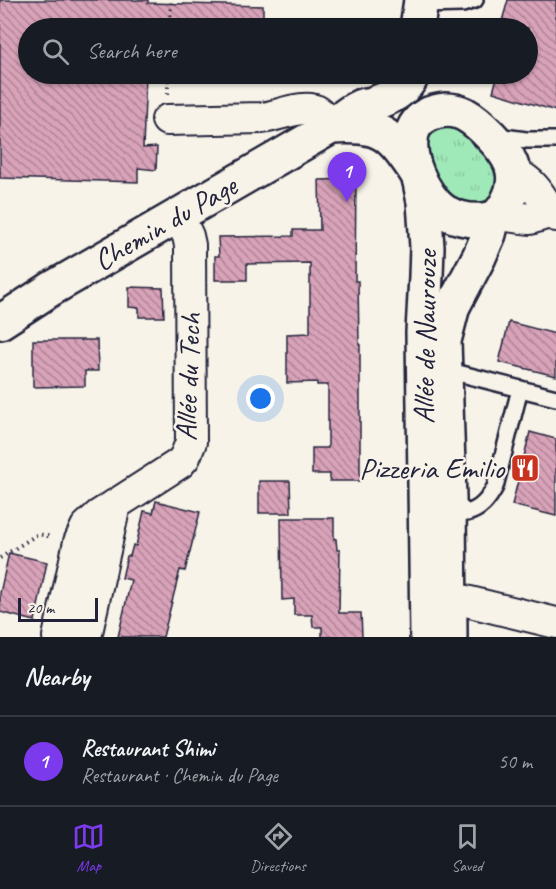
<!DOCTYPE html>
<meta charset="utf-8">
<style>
body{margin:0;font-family:Caveat,sans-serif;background:#242831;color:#f1f3f6}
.scale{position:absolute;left:18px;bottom:15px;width:80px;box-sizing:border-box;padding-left:6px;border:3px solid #22223b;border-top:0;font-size:16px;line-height:21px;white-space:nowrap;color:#22223b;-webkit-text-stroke:4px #f7f3e8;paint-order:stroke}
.you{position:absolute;left:261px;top:399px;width:21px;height:21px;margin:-15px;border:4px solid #fff;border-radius:50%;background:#1a73e8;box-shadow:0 0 0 9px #1a73e833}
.badge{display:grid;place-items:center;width:39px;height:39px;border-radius:50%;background:#7c3aed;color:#fff;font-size:20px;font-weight:700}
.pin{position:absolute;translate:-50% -50px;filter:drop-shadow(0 2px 3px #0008)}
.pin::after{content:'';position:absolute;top:32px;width:21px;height:18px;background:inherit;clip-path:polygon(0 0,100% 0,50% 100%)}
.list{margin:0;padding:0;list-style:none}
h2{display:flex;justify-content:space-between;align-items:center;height:78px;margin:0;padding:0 24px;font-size:26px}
h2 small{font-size:20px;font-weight:400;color:#9ea1a6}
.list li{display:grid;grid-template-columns:39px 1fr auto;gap:18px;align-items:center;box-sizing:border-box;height:90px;padding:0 24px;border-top:2px solid #363941}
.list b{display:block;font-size:22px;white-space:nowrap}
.list p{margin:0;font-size:20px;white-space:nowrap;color:#9ea1a6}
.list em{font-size:20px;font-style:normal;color:#9ea1a6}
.icon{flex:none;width:33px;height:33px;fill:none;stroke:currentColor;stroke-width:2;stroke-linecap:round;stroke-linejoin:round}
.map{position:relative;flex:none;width:556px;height:637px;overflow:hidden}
.search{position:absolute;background:#171b24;box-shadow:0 2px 4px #0004;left:18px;right:18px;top:18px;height:66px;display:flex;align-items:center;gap:15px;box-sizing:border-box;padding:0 21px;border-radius:33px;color:#9ea1a6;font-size:22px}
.sheet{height:168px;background:#171b24}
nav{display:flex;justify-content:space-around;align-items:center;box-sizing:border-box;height:84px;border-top:2px solid #363941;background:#171b24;font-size:16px;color:#9ea1a6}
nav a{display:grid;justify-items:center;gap:3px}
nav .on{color:#7c3aed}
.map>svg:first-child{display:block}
.grass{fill:url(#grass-tufts);stroke:#60867a;stroke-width:1.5}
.building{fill:url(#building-back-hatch);stroke:#22223b;stroke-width:1.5}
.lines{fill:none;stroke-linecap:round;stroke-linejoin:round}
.lane-casing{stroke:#22223b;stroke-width:20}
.street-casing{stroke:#22223b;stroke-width:34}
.secondary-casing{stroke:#22223b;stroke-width:38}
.path{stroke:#22223b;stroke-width:4;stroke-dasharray:1.5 4.5;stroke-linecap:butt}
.lane{stroke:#f7f3e8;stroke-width:15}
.street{stroke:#f7f3e8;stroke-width:30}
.secondary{stroke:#f7f3e8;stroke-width:33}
.labels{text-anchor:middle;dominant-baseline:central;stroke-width:5;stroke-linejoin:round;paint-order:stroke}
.street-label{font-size:30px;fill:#22223b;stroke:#f7f3e8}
.poi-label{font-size:30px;fill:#22223b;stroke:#f7f3e8;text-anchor:end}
</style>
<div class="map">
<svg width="556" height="637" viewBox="0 0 556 637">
<defs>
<pattern id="grass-tufts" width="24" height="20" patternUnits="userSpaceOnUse" patternTransform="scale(1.5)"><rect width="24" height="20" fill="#9fe9b8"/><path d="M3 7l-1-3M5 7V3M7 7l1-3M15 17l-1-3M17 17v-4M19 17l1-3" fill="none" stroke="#89c89f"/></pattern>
<pattern id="building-back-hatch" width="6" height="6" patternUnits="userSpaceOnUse" patternTransform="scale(1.5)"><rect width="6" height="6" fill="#d8a2b8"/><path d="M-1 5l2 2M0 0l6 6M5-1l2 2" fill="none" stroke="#af8497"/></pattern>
</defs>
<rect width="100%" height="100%" fill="#f7f3e8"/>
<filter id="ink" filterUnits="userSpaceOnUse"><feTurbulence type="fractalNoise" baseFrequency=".0167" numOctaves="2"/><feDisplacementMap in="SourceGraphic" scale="12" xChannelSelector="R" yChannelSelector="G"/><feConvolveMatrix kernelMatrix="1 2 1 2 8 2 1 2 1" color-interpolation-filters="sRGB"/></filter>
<g filter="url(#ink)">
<path class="grass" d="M454,126c3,2 6,2 9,4 4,2 7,6 10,9 15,16 42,53 7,64 -31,10 -89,-70 -26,-77z"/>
<g class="building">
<path d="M0,0h148v3l115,3v22h-235v46h118l-3,74 14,-1 -1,23 -18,-2v14l-138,-4z"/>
<path d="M508,0h48v111l-63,-19 5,-18h30v-46h-28z"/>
<path d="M356,179l-1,102h3l1,64h1v136h-30v-7h-18v-26h16v-63h-11v-3l-30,1v-49l23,-1v-70l-63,1v16h-32v-24h4l-1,-19 75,-1v-6h27l-1,-50z"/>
<path d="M129,287l34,1 1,29h-25v-9l-10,-1z"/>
<path d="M509,322l47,12v42l-57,-14z"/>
<path d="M33,340h64l1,31h-13v15l-52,1z"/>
<path d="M530,432l26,7v77l-44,-11z"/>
<path d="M259,481h31l1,32h-32z"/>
<path d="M156,501l44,11 -15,59 -5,-1 -17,67h-45l13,-57 -9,-2 5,-22h3l3,-11 3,1 8,-35 9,2z"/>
<path d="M281,518h53v21h2l1,11h3l-1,63h22l1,24h-40v-10h-9l-1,-12h-18v-16l-12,1z"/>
<path d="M9,553l38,9 -12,59 -35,-9v-19z"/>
</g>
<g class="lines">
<g class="lane-casing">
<g id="lane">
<path d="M421,5l42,-1 12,-4"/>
<path d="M496,136l30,4h30"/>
<path d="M445,372h9l102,26"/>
<path d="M450,499l17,14c14,-4 21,-13 28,-26l25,-98"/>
</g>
</g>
<g class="street-casing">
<g id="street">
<path d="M167,120l95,-2c16,-2 43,-15 57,-6 6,4 9,9 12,15"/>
<path d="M513,172c8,4 15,8 21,15 8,9 13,21 22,29"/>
<path d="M499,215l31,4 22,-7"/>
<path d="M428,591l21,8h9l98,24"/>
<path d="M58,637l21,-95 7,-15 13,-12 81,-52 5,-6 6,-15 -1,-197 -2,-9 -10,-21"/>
<path d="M86,637l29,-132"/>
</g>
</g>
<g class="secondary-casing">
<g id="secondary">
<path d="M417,28l4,-28"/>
<path d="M446,110c6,0 12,1 18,4 15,8 41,34 47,50 5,13 2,28 -5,40 -4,7 -8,13 -16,15 -15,3 -32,0 -45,-7 -21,-13 -44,-62 -30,-86 7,-11 19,-15 31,-16z"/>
<path d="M331,127c50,-3 58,5 85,45"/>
<path d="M420,182l4,20 3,45 -1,29 -3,56 4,305"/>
<path d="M0,322l51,-33 280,-162c9,-7 17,-15 28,-20 4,-2 9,-2 13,-3 18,-6 34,-13 41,-30"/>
<path d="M450,637l-1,-139 -5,-157 9,-35 26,-49 10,-23 4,-16"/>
</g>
</g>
<g class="path">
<path d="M170,28l1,-28"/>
<path d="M450,74v9"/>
<path d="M168,94v-20"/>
<path d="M0,558l38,-24 14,3"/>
</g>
<use href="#lane" class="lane"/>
<use href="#street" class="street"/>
<use href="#secondary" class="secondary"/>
</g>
</g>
<defs>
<g id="restaurant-square" transform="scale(1.5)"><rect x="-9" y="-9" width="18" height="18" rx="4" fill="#c8321e" stroke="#f7f3e8"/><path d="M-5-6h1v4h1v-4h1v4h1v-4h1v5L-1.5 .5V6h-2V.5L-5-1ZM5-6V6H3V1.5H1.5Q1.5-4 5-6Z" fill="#fff"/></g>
</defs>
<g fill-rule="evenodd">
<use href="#restaurant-square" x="525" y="468"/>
</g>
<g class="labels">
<g class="street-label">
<text transform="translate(165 223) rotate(-30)">Chemin du Page</text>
<text transform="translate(425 337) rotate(-89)">Allée de Naurouze</text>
<text transform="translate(188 377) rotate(-88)">Allée du Tech</text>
</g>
<g class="poi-label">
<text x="504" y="468">Pizzeria Emilio</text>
</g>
</g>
</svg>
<div class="scale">20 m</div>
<div class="you"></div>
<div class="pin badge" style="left:347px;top:202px">1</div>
<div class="search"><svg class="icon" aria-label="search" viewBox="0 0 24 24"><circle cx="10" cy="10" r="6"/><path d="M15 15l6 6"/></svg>Search here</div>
</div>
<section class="sheet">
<h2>Nearby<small></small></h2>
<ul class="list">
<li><span class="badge">1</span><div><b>Restaurant Shimi</b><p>Restaurant · Chemin du Page</p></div><em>50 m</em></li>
</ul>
</section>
<nav>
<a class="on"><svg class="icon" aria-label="map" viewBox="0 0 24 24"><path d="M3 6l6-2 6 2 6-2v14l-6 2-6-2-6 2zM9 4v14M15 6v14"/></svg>Map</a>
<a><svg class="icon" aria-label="directions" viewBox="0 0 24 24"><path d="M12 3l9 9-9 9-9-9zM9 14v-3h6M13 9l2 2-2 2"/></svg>Directions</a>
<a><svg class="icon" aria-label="saved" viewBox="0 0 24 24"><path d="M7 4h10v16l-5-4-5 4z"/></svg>Saved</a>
</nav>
